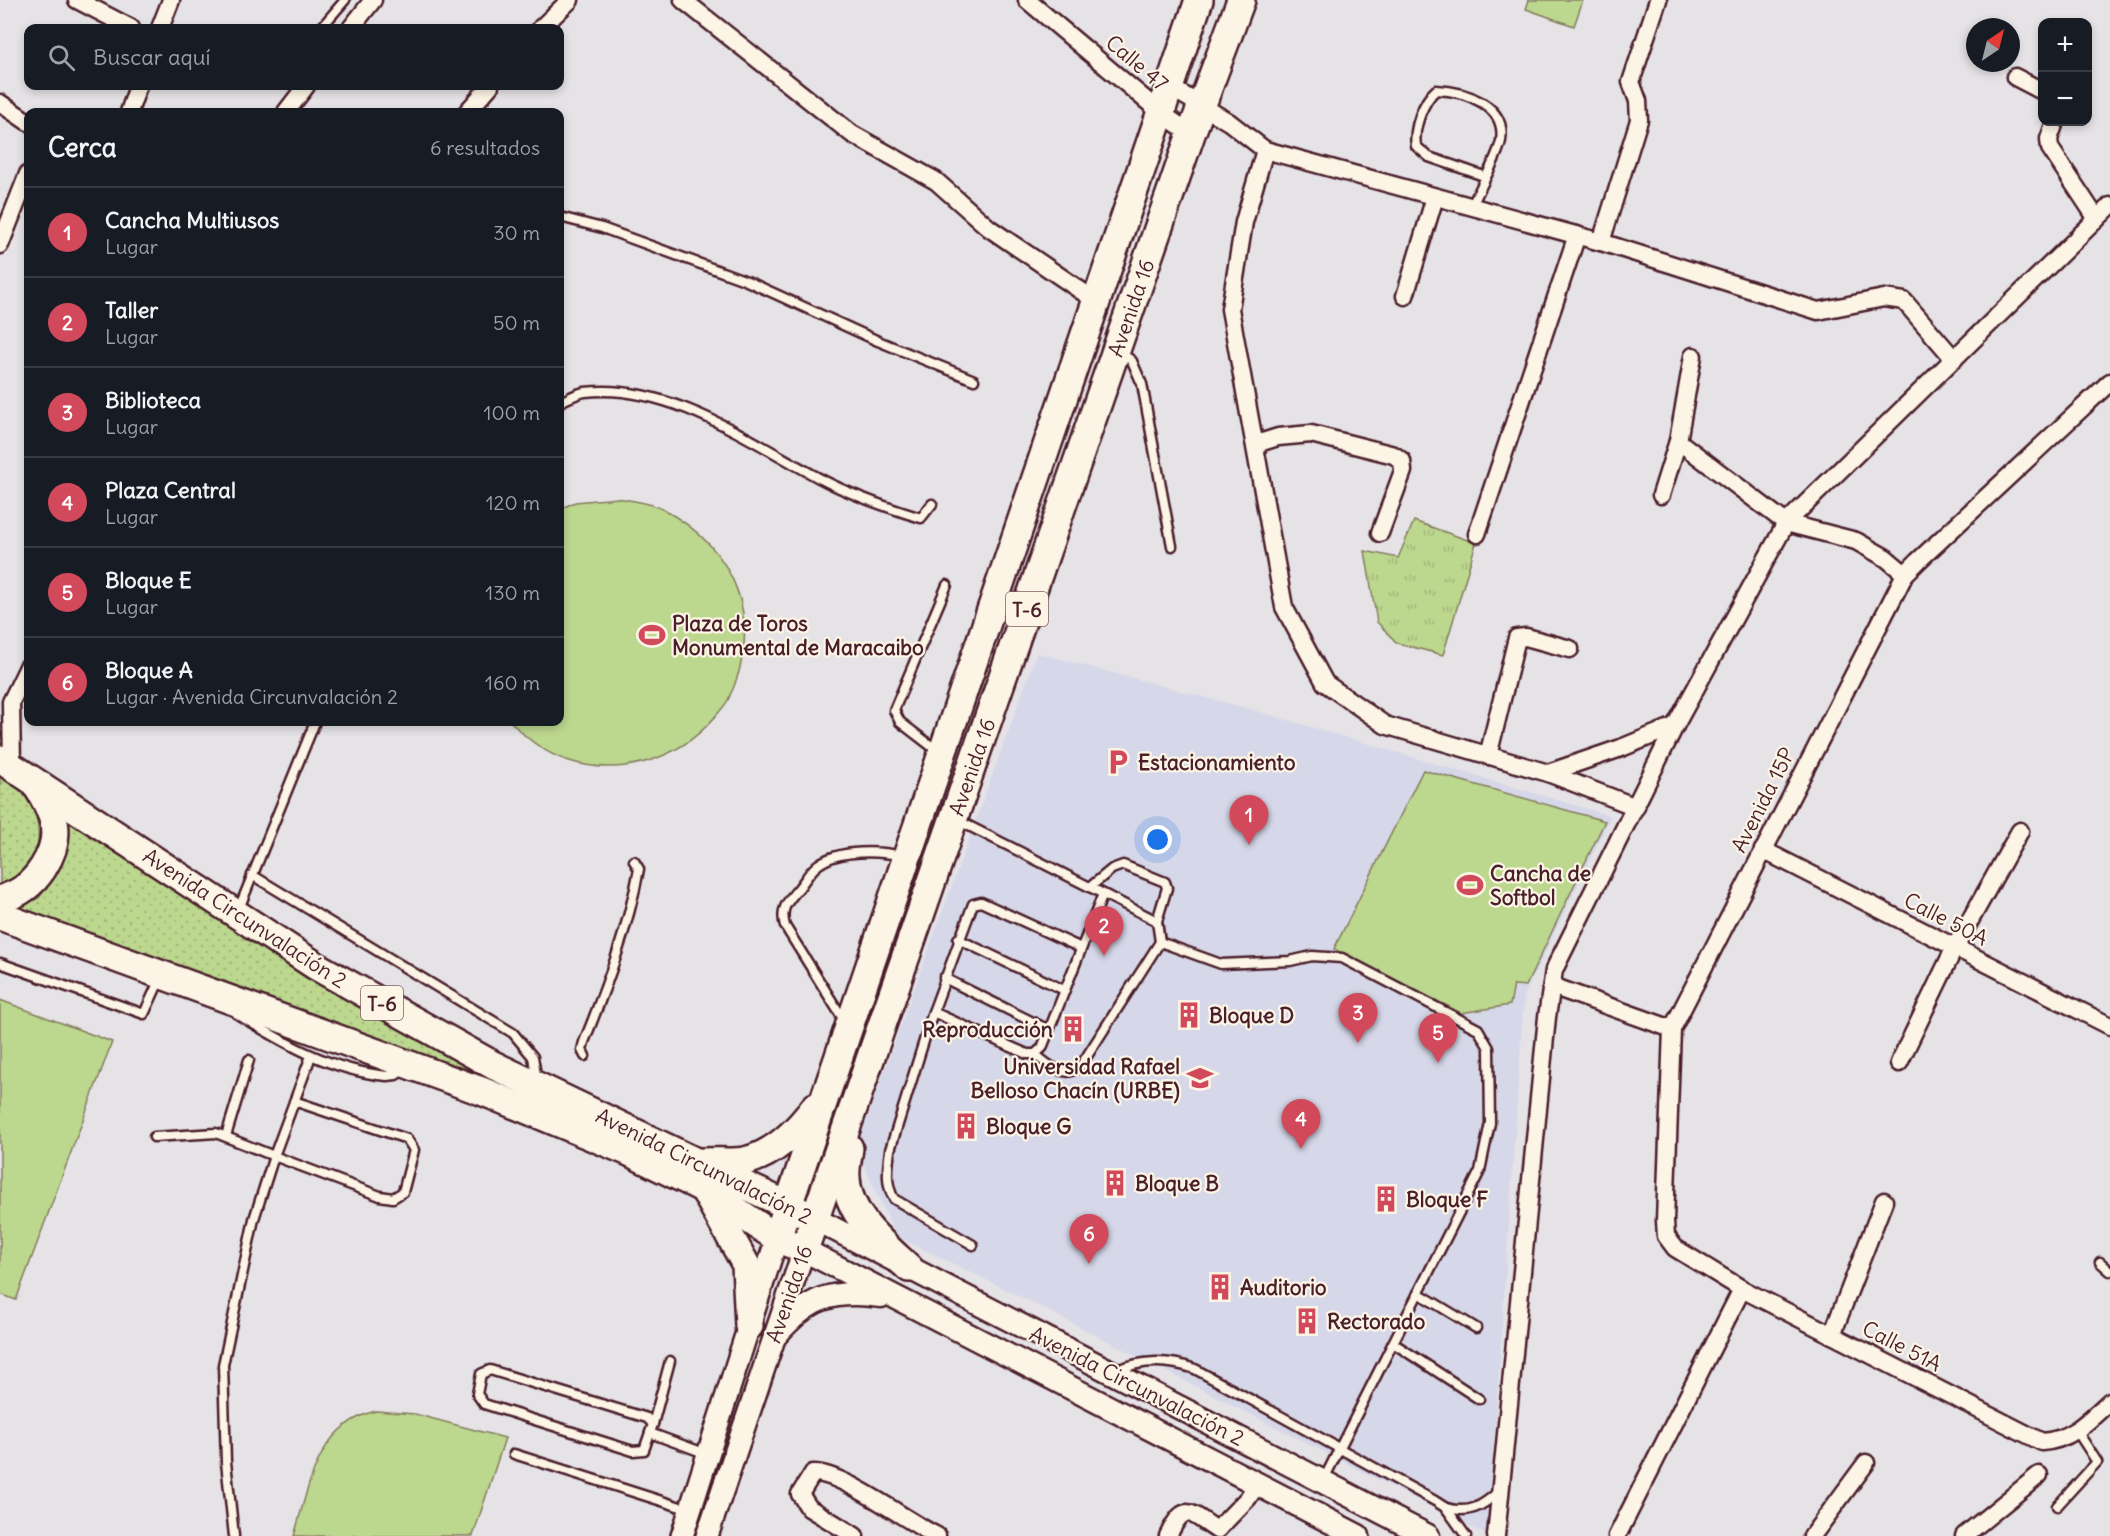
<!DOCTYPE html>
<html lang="es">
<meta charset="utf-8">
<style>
body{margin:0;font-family:Delius,sans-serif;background:#20242c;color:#f1f3f6}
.controls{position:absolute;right:18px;top:18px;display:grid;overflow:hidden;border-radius:12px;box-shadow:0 3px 9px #0003}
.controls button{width:54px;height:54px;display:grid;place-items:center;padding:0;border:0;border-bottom:2px solid #363941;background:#171b24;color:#f1f3f6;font:30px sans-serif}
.compass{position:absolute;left:1966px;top:18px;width:54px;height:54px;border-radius:50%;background:#171b24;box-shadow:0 3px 9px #0003;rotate:35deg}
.you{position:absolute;left:1158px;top:840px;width:21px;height:21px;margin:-15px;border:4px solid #fff;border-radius:50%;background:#1a73e8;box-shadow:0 0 0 9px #1a73e833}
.badge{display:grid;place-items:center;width:39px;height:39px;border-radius:50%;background:#d1495b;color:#fff;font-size:20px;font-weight:700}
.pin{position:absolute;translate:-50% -50px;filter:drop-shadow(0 2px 3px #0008)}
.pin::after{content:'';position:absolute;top:32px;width:21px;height:18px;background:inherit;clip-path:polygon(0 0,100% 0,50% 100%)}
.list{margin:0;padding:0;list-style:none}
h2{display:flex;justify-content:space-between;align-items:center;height:78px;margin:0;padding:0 24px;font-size:26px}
h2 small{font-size:20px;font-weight:400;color:#9ea1a6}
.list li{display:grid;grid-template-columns:39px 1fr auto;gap:18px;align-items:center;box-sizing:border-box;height:90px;padding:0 24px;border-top:2px solid #363941}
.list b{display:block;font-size:22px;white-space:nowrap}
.list p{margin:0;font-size:20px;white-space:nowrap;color:#9ea1a6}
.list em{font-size:20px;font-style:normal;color:#9ea1a6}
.icon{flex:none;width:33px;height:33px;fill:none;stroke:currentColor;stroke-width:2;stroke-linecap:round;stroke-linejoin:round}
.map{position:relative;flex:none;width:2110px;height:1536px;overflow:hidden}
.search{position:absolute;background:#171b24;box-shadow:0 3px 9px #0003;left:24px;top:24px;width:540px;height:66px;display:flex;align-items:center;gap:15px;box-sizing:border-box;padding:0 21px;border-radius:12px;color:#9ea1a6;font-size:22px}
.panel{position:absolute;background:#171b24;box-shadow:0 3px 9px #0003;left:24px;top:108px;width:540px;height:618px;border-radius:12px}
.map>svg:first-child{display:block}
.built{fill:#d6d7e8}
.grass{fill:url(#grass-dots);stroke:#837b5c;stroke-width:1.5}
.park{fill:url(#park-tufts);stroke:#837b5c;stroke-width:1.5}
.pitch{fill:#bcd78e;stroke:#837b5c;stroke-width:1.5}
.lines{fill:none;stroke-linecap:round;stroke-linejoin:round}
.service-casing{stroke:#4a1f2b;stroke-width:13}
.minor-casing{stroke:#4a1f2b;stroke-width:21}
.tertiary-casing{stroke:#4a1f2b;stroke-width:26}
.secondary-casing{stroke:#4a1f2b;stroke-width:27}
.trunk-casing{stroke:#4a1f2b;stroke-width:32}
.service{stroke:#fcf5e5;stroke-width:8}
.minor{stroke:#fcf5e5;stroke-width:16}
.tertiary{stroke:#fcf5e5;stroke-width:21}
.secondary{stroke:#fcf5e5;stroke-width:22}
.trunk{stroke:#fcf5e5;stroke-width:27}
.labels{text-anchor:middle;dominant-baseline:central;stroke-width:4.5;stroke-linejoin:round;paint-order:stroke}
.shield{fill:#fcf5e5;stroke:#7f5f63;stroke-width:1.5}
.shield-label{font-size:20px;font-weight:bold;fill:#4a1f2b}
.street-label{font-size:21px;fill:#4a1f2b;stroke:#fcf5e5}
.poi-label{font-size:21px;font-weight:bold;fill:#4a1f2b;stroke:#fcf5e5;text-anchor:start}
</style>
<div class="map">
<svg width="2110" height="1536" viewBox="0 0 2110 1536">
<defs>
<pattern id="grass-dots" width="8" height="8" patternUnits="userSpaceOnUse" patternTransform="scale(1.5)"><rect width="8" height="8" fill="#bcd78e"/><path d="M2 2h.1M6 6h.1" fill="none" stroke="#a3b87b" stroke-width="1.8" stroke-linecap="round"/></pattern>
<pattern id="park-tufts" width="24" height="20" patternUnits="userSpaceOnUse" patternTransform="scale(1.5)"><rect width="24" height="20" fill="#bcd78e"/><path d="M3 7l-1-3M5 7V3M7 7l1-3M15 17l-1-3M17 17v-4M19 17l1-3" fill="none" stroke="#a3b87b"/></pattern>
</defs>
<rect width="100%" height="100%" fill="#e6e3e7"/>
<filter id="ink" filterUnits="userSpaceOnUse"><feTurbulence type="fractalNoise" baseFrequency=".0167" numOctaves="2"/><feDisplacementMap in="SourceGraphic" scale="12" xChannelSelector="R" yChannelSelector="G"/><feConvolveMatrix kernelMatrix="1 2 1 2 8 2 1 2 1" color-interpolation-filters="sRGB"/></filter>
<g filter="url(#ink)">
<path class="built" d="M1037,653l220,58 354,105 -87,180 -36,540 -471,-241 -121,-59 -40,-88z"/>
<g class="grass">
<path d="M0,775c40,24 45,55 32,98l-32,16z"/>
<path d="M61,812l231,154 187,108 -472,-163 32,-13 12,-19z"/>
</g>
<path class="park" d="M1414,521l62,22 -33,112 -46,-12 -20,-21 -12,-71 33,7z"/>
<g class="pitch">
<path d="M1529,0h54l-9,26 -48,-17z"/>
<path d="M618,498c13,3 31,4 44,11 74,38 104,114 66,191 -3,6 -9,12 -14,18 -36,42 -94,60 -148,42 -21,-7 -40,-22 -55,-38h49v-213l15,-7z"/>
<path d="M1423,770l182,51 -79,165 -12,-1 -4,20 -49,8 -127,-64z"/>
<path d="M0,1000l112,42 -96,258 -16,-6z"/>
<path d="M376,1411l39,3 90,24 -32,98h-179c15,-50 23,-111 82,-125z"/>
</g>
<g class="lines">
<g class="service-casing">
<g id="service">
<path d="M321,28l24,-28"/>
<path d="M1472,206c7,-17 26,-49 29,-65 6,-36 -36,-50 -65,-51 -13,11 -23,39 -20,56l13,11 55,19"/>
<path d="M560,217l42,11 145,53 131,60 96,39"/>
<path d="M1120,352l12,9 10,23 30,162"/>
<path d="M560,402c7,-3 17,-9 25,-10 82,-10 165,49 234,86 32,17 66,29 102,40l11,-14"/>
<path d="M939,752l-39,-30 -6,-12 53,-125"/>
<path d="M957,820l200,101 3,21 -80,125c-15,12 -33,-2 -45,-13"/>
<path d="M252,875l261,158 20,24 4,23"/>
<path d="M1090,887l22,-18 11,-4 42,17 2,6 -10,33"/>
<path d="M238,911l77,-189"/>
<path d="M958,939l106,51"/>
<path d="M1160,942l61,22 69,-3 22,-5 30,2 136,71 11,19 1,75 -10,48 -157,310"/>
<path d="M0,963l144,51 16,-35"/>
<path d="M944,978l105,52"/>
<path d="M933,1012l94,42h8l7,-6 61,-154"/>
<path d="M237,1014c47,29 95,57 150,62l9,-1 10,-7"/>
<path d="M845,1022l-60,-96c-5,-17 2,-24 13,-37 6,-7 13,-20 21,-25 21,-15 61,-13 84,-8"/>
<path d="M585,1056l-3,-6 2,-8c23,-57 44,-113 55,-173l-5,-8"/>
<path d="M294,1101l113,38 7,11 -11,42 -10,6 -13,-2 -106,-40 37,-100"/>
<path d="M226,1136l23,-76"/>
<path d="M154,1137l62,-4 58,23 -20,63 -31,146 3,97 8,74"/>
<path d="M973,1245l-79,-46c-9,-16 -6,-32 -4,-49l43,-138 40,-108 8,-2 100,46"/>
<path d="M2100,1262l10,9"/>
<path d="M1418,1293l58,35"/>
<path d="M1393,1343l86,56"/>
<path d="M490,1370l157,48 6,6 -9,26 -11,1 -149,-47 -7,-10 4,-20z"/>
<path d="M1116,1370c28,-10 51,-11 79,-1l240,132 11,7 20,28"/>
<path d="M653,1424l17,-63"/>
<path d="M650,1433l57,21"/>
<path d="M514,1454l176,56"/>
<path d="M2057,1506l40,-44 -20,-31"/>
<path d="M1447,1508c22,6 35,-1 52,-17"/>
</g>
</g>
<g class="minor-casing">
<g id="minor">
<path d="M77,0l54,28"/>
<path d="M683,0l169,134 84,47 53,47 107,73"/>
<path d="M1027,0l133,112 31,22"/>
<path d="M160,28l11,-28"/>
<path d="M351,28l22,-28"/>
<path d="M541,28l29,-28"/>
<path d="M2015,77l27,14"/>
<path d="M1168,86l61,36 36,28 -21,72 -14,87 54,298 41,76 60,42 163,48 73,-25 54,-22 111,-203 324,-317"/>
<path d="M0,103l28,19"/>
<path d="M129,112l9,-26"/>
<path d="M286,112l20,-26"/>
<path d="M467,112l23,-26"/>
<path d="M2055,122l-6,17 1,9 47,71"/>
<path d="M1265,150l336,92 217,69 66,-13 20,3 50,58"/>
<path d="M1601,242l38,-122 -1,-19 -7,-19 27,-82"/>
<path d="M0,245l28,-71"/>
<path d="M1405,296l30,-99"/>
<path d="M2110,382l-192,179 -13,13 -8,16 -225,439 -7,192 1,15 9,12 67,41 300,153c30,-2 47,-22 68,-41"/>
<path d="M1678,441l108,82 70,18 30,17 19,16"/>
<path d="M1256,444l22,-7 33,-3 83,21 8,6 1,10 -23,62"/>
<path d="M1661,495l17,-54 15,-85"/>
<path d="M1477,534l100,-299"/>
<path d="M1488,756l29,-118 9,-1 44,12"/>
<path d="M12,767l-1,-65 17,-35"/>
<path d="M1548,773l88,34"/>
<path d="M1763,850l347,176"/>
<path d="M1552,986l120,43"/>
<path d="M1899,1063l55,-114 66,-118"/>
<path d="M1832,1335l52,-134"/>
<path d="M855,1536l-46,-28 -9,-14 13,-21c27,-2 95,49 124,63"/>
<path d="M1168,1536c17,-35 21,-24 49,-6l31,-32 9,-14"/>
<path d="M1496,1536l51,-519 7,-47 121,-244"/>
<path d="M1617,1536l125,-247"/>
<path d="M1812,1536l54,-73"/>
<path d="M1964,1536l75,-61"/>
</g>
</g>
<g class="tertiary-casing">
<g id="tertiary">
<path d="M682,1536l95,-298"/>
<path d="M707,1536l97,-286"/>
</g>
</g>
<g class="secondary-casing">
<g id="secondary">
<path d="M815,1219l613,317"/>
<path d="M804,1250l554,286"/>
<path d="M775,1336c33,-38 56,-47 106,-40"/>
</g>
</g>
<g class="trunk-casing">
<g id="trunk">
<path d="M0,759l316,207 177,99 310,148"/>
<path d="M0,900c20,-7 31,-14 43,-32 21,-33 12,-54 -8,-85"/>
<path d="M0,916l484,176 143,59 77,38 73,49 27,12 387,-1116 50,-134"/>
<path d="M849,1148c-1,9 -4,19 -3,29 1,38 37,67 63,91"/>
<path d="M703,1162c13,-1 29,1 42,-1 30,-7 53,-31 70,-54"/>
<path d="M706,1193l40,72 3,61"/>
<path d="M777,1238l422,-1238"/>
</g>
</g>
<use href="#service" class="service"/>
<use href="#minor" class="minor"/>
<use href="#tertiary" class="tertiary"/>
<use href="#secondary" class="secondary"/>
<use href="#trunk" class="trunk"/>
</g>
</g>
<defs>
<g id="stadium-bare" transform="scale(2.07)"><path d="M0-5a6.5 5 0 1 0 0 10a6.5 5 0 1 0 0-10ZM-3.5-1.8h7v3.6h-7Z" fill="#d1495b" stroke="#fcf5e5" stroke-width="2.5" paint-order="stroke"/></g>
<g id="parking-bare" transform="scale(2.07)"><path d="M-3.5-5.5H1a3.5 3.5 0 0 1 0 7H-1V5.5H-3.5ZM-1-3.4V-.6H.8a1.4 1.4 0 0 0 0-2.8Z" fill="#d1495b" stroke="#fcf5e5" stroke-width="2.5" paint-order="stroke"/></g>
<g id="building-bare" transform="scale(2.07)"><path d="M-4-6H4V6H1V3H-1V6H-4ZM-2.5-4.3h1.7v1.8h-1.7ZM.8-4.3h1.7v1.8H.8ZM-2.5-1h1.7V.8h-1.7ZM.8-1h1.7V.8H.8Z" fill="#d1495b" stroke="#fcf5e5" stroke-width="2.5" paint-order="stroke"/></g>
<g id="university-bare" transform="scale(2.07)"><path d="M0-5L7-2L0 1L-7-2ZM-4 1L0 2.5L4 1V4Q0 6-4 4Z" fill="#d1495b" stroke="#fcf5e5" stroke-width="2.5" paint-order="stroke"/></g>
</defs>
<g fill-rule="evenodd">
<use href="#stadium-bare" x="652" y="635"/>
<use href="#parking-bare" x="1118" y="762"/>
<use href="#stadium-bare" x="1470" y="885"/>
<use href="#building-bare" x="1189" y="1015"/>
<use href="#building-bare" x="1073" y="1029"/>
<use href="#university-bare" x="1200" y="1078"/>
<use href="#building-bare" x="966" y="1126"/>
<use href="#building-bare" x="1115" y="1183"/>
<use href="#building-bare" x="1386" y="1199"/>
<use href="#building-bare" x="1220" y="1287"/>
<use href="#building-bare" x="1307" y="1321"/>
</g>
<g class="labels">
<g class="shield">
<rect x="1006" y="592" width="42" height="34" rx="4.5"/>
<rect x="361" y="986" width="42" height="34" rx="4.5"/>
</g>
<g class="shield-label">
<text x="1027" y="609">T-6</text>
<text x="382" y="1003">T-6</text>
</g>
<g class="street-label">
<text transform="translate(1137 63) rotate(40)">Calle 47</text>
<text transform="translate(1131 308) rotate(-71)">Avenida 16</text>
<text transform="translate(972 767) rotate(-71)">Avenida 16</text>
<text transform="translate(1763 800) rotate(-63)">Avenida 15P</text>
<text transform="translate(245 918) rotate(33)">Avenida Circunvalación 2</text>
<text transform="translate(1946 919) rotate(27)">Calle 50A</text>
<text transform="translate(704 1166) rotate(26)">Avenida Circunvalación 2</text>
<text transform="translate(789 1294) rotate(-71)">Avenida 16</text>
<text transform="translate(1902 1346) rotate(27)">Calle 51A</text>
<text transform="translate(1137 1386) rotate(27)">Avenida Circunvalación 2</text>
</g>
<g class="poi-label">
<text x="672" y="623">Plaza de Toros<tspan x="672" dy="24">Monumental de Maracaibo</tspan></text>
<text x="1138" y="762">Estacionamiento</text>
<text x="1490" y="873">Cancha de<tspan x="1490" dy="24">Softbol</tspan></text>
<text x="1209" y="1015">Bloque D</text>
<text x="1053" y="1029" text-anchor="end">Reproducción</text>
<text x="1180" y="1066" text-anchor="end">Universidad Rafael<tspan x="1180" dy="24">Belloso Chacín (URBE)</tspan></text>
<text x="986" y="1126">Bloque G</text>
<text x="1135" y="1183">Bloque B</text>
<text x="1406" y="1199">Bloque F</text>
<text x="1240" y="1287">Auditorio</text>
<text x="1327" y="1321">Rectorado</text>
</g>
</g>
</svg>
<div class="controls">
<button>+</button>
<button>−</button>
</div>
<svg class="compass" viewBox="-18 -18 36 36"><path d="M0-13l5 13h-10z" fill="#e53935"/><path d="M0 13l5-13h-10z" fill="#9ea1a6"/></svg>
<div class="you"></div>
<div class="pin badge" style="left:1249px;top:845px">1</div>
<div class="pin badge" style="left:1104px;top:956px">2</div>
<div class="pin badge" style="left:1358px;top:1043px">3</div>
<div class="pin badge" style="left:1301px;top:1149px">4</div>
<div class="pin badge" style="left:1438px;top:1063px">5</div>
<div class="pin badge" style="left:1089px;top:1264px">6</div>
<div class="search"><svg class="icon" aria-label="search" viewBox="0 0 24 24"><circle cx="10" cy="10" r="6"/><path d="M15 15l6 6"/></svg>Buscar aquí</div>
<section class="panel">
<h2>Cerca<small>6 resultados</small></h2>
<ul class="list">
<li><span class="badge">1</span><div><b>Cancha Multiusos</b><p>Lugar</p></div><em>30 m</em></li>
<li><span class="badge">2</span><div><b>Taller</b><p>Lugar</p></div><em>50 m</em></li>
<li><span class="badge">3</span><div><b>Biblioteca</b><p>Lugar</p></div><em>100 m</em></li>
<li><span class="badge">4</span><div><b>Plaza Central</b><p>Lugar</p></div><em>120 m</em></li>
<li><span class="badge">5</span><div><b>Bloque E</b><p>Lugar</p></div><em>130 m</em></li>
<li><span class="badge">6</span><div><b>Bloque A</b><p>Lugar · Avenida Circunvalación 2</p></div><em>160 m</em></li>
</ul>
</section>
</div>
